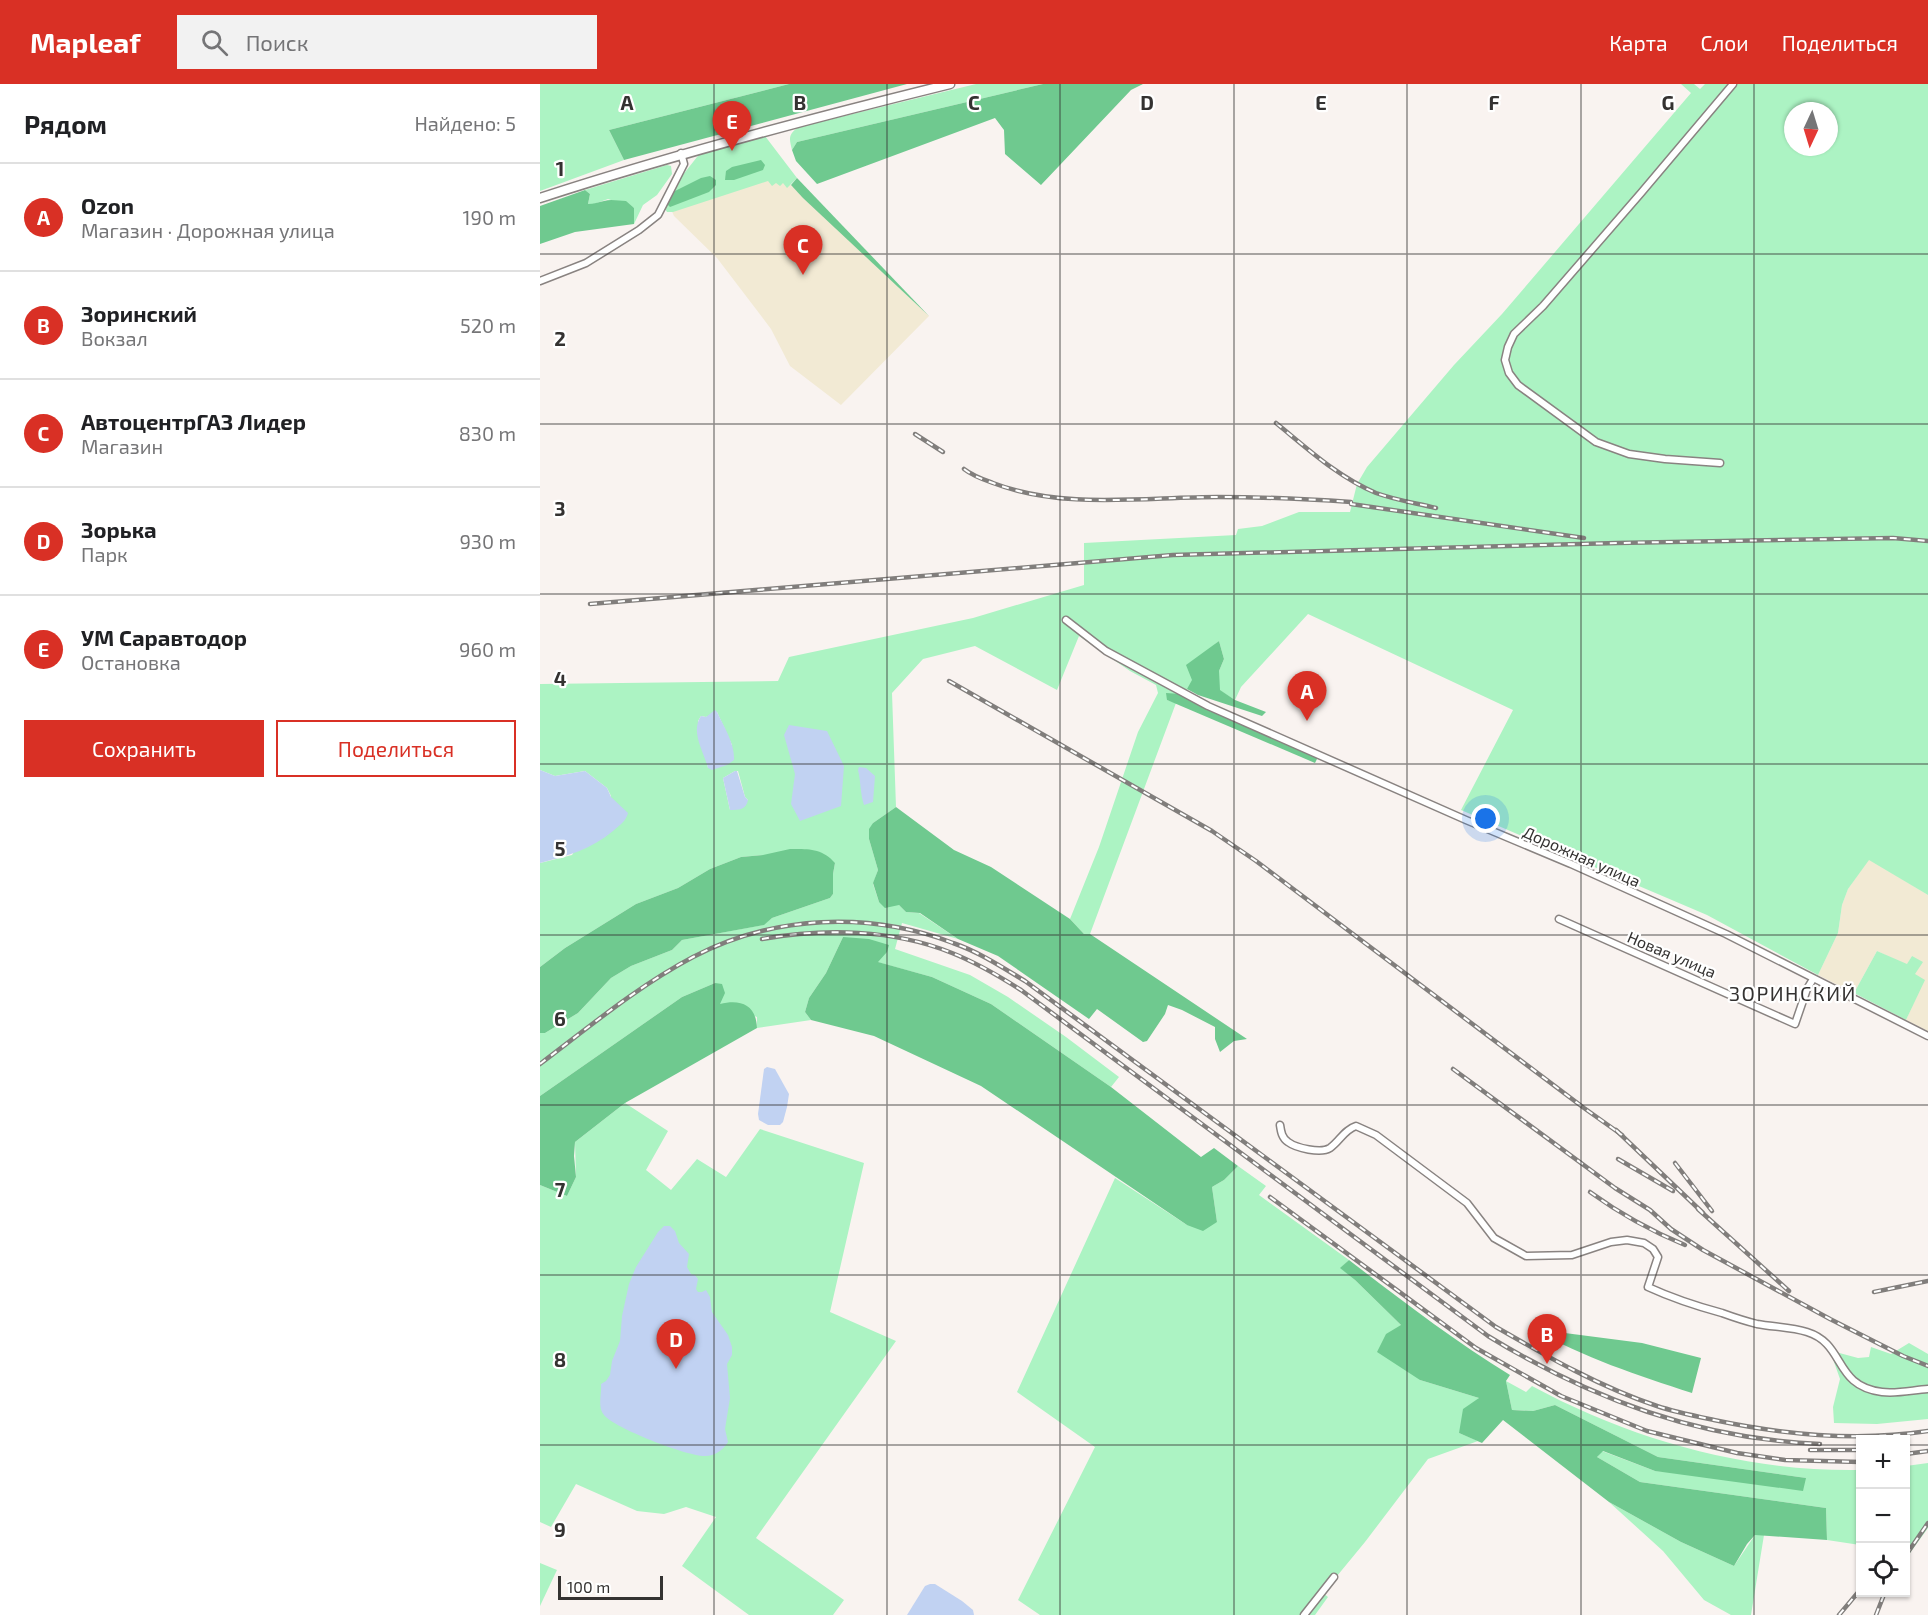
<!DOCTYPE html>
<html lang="ru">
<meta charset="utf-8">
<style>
body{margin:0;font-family:"Exo 2",sans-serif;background:#f2f2f2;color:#202124}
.controls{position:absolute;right:18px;bottom:18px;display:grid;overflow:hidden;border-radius:0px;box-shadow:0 2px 4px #0004}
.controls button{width:54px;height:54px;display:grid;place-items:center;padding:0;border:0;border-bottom:2px solid #e0e0e0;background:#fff;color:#202124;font:30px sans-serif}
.compass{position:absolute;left:1244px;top:18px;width:54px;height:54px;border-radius:50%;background:#fff;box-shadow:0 2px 4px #0004;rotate:184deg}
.scale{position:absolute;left:18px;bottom:15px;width:105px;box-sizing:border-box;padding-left:6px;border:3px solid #343231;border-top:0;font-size:16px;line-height:21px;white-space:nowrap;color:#343231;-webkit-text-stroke:4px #fff;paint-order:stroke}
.you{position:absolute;left:946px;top:735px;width:21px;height:21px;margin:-15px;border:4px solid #fff;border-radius:50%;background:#1a73e8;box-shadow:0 0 0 9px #1a73e833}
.badge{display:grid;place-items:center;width:39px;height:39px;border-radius:50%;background:#d93025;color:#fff;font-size:20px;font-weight:700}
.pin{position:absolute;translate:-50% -50px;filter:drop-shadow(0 2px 3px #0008)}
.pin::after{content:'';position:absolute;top:32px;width:21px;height:18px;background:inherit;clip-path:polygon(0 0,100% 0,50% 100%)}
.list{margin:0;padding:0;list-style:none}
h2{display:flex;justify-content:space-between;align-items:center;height:78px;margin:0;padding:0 24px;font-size:26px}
h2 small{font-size:20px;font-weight:400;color:#757577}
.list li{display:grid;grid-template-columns:39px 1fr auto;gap:18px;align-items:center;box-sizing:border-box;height:108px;padding:0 24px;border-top:2px solid #e0e0e0}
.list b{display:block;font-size:22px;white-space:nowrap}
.list p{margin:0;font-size:20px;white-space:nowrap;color:#757577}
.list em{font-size:20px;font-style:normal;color:#757577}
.actions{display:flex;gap:12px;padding:18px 24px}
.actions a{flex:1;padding:14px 0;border:2px solid #d93025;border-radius:0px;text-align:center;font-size:21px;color:#d93025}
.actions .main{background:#d93025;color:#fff}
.icon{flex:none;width:33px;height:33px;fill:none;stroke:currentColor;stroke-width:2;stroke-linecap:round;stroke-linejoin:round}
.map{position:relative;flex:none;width:1388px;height:1531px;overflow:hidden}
header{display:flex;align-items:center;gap:36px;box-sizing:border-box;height:84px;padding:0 30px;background:#d93025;color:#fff}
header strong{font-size:28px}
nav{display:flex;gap:33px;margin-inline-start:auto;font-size:21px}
.search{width:420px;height:54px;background:#f2f2f2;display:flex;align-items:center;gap:15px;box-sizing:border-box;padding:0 21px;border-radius:0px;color:#757577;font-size:22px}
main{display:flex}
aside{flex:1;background:#fff}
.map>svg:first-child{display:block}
.commercial{fill:#f2ead4}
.green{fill:#acf3c3;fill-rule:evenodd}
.forest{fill:#6fc98f}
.water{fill:#c1d2f2}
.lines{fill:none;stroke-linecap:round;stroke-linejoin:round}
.minor-casing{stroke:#898381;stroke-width:9}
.secondary-casing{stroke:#898381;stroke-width:11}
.minor{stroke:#fff;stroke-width:6}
.secondary{stroke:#fff;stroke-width:8}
.rail-casing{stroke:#817e7c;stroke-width:4.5}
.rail{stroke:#fff;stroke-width:2;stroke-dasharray:7;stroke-linecap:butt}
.grid{fill:none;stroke:#343231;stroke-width:1.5;stroke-opacity:0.55}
.labels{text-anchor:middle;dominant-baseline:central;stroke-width:4.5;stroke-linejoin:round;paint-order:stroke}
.street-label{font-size:16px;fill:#343231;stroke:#fff}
.quarter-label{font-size:20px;letter-spacing:1.5px;fill:#343231;stroke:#fff}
.grid-label{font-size:20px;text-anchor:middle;font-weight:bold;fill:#343231;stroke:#fff;stroke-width:4.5;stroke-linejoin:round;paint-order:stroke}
</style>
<header>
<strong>Mapleaf</strong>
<div class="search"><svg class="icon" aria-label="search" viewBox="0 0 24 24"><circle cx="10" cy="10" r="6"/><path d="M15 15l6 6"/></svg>Поиск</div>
<nav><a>Карта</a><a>Слои</a><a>Поделиться</a></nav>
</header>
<main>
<aside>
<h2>Рядом<small>Найдено: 5</small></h2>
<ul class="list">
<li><span class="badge">A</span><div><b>Ozon</b><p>Магазин · Дорожная улица</p></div><em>190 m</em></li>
<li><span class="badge">B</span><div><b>Зоринский</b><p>Вокзал</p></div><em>520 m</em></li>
<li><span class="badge">C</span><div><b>АвтоцентрГАЗ Лидер</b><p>Магазин</p></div><em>830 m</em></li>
<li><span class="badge">D</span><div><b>Зорька</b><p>Парк</p></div><em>930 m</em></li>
<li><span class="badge">E</span><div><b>УМ Саравтодор</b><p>Остановка</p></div><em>960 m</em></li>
</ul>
<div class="actions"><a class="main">Сохранить</a><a>Поделиться</a></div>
</aside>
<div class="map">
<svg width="1388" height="1531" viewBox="0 0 1388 1531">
<rect width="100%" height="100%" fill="#f9f3f0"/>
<g class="commercial">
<path d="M234,88l17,13 138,131 -88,89 -51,-39 -19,-37 -9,-12 -45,-59 -43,-42 -4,-9z"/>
<path d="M1329,775l59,36v136l-22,-11 18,-40 -9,-5 -3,-19 -5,9 -30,-14 -23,42 -36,-18 20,-42 4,-28 6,-16z"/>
</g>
<g class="green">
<path d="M0,0h249l-180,46 15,30 -84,31z"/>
<path d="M436,0h67l-246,58 -5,8c-3,-12 -4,-16 7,-23z"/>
<path d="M1141,0h13l6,5 5,-5h223v811l-59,-35 -21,29 -6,16 -4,28 -20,42 -111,-60 -246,-105 52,-100 -205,-96 -67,73 -6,13 -16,-10v-19l5,-12 -5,-18c-16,12 -19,33 -31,48 -5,6 -14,8 -21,11l9,3 -86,231h-6l-14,-15 29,-72 39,-115 20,-39 -2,-8 -26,-14 -51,-35 -22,54 -82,-44 -52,13 -31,34 4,114 -23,16 -4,16 9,31 -5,14 6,18 20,3 7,7 13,1 39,26 -56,-16 -7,26 75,26 38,22 58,40 53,40 -8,10 -120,-83 -59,-27 -55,-15 -34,-25 -17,36 -17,25 -4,14 6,8 -54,8v-11l-37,-12 -5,-22 -33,14 -142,99v-63h5l33,-20 33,-35 20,-12 41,-16 10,-10 81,-15 9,-7 58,-20 3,-4v-20l2,-11 -72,-8 -22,2 -31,12 -32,19 -42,16 -71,44 -25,19v-104l32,-8 39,-59 -4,-8 -22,-17 -30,5 -15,-6v-86l238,-3 11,-24 184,-39 111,-33v-42l152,-8 2,-6 24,-3 37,-14h51l7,-28 10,-17 87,-102 48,-51 189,-221zM1253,27h36v36h-36zM177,628l15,33 -24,23 -10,-47 3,-5 5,1zM195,687h3l7,26 3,3 -18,10 -7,-32z"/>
<path d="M225,52l32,42 -10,10 -4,-5 -3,3 -4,-3 -4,3 -4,-5 -95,31h-6l-3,-5 3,-12 30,-38 5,-4z"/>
<path d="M127,81l4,1 1,8 -15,21 -14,10 -9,19v-16l-26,-9 -14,5h-6l2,-10 -5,-4z"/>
<path d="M1337,867l30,13 5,-8 11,6 -8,12 10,6 -19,40 -52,-27z"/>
<path d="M85,1019l43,28 -22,39 25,20 26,-31 29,18 34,-48 104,34 -34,149 66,29 -140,197 88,62 -11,15h-84l-67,-49 34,-49 -30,-10 -22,7 -27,-3 -61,-27 -25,43 -11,-5v-337l27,11 9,-19 -1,-35z"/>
<path d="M698,1082l28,20 -7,9 90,65 -8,8 14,12 46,45 19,55 59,18 -20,35 19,8 -50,18 -63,83 -42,51 5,4 -13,18h-275l-22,-15 77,-153 -78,-55 98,-214 72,47 30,-3 -5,-35 12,-7z"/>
<path d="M1369,1259l19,11v65l-51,5 -43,-1 -1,-16 7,-28 -6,-17 -2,-11 26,7 11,-1 2,-10 20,7z"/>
<path d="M966,1297l20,11 6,-6c100,54 214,86 328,84v75l-33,-5 -1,-32 -186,-26 -43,-25 5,-6 53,20 151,7 -148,-21 -103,-52 -22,6 -21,-1z"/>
<path d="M1388,1379v65l-18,25 -4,-1v-86z"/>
<path d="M1069,1418l72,40 53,24 21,-31h9l-13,80h-20l-27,-15 -41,-49z"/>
<path d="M0,1479l17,7 -17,36z"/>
</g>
<g class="forest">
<path d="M249,0h118l-283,76 -15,-30z"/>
<path d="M503,0h100l-12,6 -90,95 -36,-31 -1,-24 -9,-12 -178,66 -21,-23 -4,-11 5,-8z"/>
<path d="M221,76l4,5 -2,5 -29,10h-9l1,-9 6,-4z"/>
<path d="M170,92l6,4v5l-7,7 -39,15 -2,-2 -1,-10 34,-17z"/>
<path d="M257,94l132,138 -126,-118 -12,-13z"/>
<path d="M45,106l5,4 -2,10c6,0 10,-2 16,-3 7,-2 15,0 22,0l8,7v16l-59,8 -35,12v-38z"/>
<path d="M679,557l5,18 -5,12 1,19 15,10 31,12 -4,4 -64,-21 -11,-6 5,-9 -6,-15z"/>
<path d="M626,609l15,1 137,63 -3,6 -148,-63z"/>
<path d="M356,723l58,43 37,17 79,52 14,15h6l157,105 -13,2 -14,11 -5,-13v-12l-33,-17 -14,-5 -3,9 -18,27 -4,1 -46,-33 -8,10 -91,-63 -40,-17 -38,-26 -14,-1 -7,-7 -14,3 -6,-6 -6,-19 5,-13 -9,-31v-10l4,-6z"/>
<path d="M250,765c18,0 32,-1 45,14l-2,11v20l-3,4 -58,20 -8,7 -82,15 -10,10 -41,16 -20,12 -33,35 -33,20h-5v-66l25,-19 71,-44 42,-16 32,-19 31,-12 22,-2z"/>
<path d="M303,853l26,2 20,6 -2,7 -9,10 54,15 59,27 120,83 90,70 13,-9 24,18 -14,14 -12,7 5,35 -14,9 -16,-6 -206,-139 -107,-50 -63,-16 -6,-8 4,-14 17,-25z"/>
<path d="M175,899l7,1 3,9 -5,11c20,-5 36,0 37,24l-132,75 -50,39 -1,14 2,21 -9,19 -27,-11v-89l142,-99z"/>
<path d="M809,1176c52,40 104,80 161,115l-4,6 6,29 21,1 22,-6 103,52 148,21 -3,13 -148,-20 -52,-20 -6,6 43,25 186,26 1,32 -72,-5 -8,9 -13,22 -53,-24 -72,-40 -106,-82 -21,23 -23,-10 4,-24 16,-11 -59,-18 -43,-28 9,-18 15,-9 -46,-45 -15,-12z"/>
<path d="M994,1245l108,14 59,15 -9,35c-55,-18 -108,-35 -158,-64z"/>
</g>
<g class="water">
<path d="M175,626l2,2c7,15 18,32 17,48l-7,5 -15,5 -4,-2c-4,-16 -18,-36 -7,-52l5,1z"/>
<path d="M249,641l38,6 17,35 -3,40 -41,15 -9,-17 4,-30 -11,-39z"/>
<path d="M319,683l7,1 9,8 -2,26 -9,3c-4,-12 -3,-23 -6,-35z"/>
<path d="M0,686l15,6 30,-5 22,17 4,9 17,16c-2,8 -8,12 -15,18 -21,18 -46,25 -73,32z"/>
<path d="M195,687h2l8,26 3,3c-2,10 -9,10 -18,10l-7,-32z"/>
<path d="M227,983l8,2 14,25 -2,13 -4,15 -3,3h-12l-9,-5 -1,-6 6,-45z"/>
<path d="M124,1142h6l5,5 4,12 10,11 -2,13 4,7 4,1 3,4 -2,10 2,3h4l4,-2 4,7 2,15 16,23 4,12v8l-5,9 3,34 -5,31 3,13c-5,8 -13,14 -23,14 -16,1 -91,-28 -101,-41 -7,-8 -2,-22 -3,-31l5,-3 4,-6 2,-14 8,-20 2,-25 7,-32 7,-17 22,-35z"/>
<path d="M390,1500h5l27,17 11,9 1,5h-67l18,-29z"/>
</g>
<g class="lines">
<g class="minor-casing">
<g id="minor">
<path d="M0,197l46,-18 53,-33 19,-15 26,-51 -3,-11"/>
<path d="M1180,379l-55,-4 -36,-5 -33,-12 -78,-57 -9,-12 -4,-13 3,-13 6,-13 29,-28 98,-113 92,-109"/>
<path d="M526,536l40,31 102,55 258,114 105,44 155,70 202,102"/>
<path d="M1019,835l236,105 12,-35 6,-10"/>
<path d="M740,1041c1,7 2,13 8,17 8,6 33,12 42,6 10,-7 14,-18 26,-22l20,9 91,68 27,35 32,18 46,-1 39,-13 16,-2 17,3 9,6 5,8 -10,30c24,11 48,19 74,26 11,4 23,8 35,11 16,3 34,3 50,8 39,12 26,54 75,60 15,2 31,-2 46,-3"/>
<path d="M764,1531l30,-38"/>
</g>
</g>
<g class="secondary-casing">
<path id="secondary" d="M0,114c135,-44 272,-80 410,-114"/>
</g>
<use href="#minor" class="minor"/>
<use href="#secondary" class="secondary"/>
<g class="rail-casing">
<g id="rail">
<path d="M736,339c32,26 62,54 100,70 19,7 40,10 60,15"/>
<path d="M375,350l28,18"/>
<path d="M424,385c9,7 18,10 29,14 70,27 151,14 225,14 45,0 89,2 133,5v2l233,34"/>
<path d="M50,520l583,-49 444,-12 276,-5 35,3"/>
<path d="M409,597l263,150 44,30 328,247 38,27"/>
<path d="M222,855c62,-11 131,-10 190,14 25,10 47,23 69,37l467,346c103,63 211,103 332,108"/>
<path d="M0,980c49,-37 98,-78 153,-107 80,-42 176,-46 260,-14 26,9 49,24 72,38l471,346c52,30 104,60 161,79 18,6 38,10 57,14 71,15 142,22 214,11"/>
<path d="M913,985l162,119 35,22 21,19 32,21 127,69 73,37 25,10"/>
<path d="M1076,1046l87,83"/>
<path d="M1078,1075l55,32"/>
<path d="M1135,1079l37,48"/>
<path d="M1050,1108c29,21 61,39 95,53"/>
<path d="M730,1113l206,151 85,48 86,35 90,22 48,7 75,2"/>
<path d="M1158,1125l91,82"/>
<path d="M1334,1208l54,-11"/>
<path d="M1270,1366h50"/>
<path d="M1366,1370l22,-3"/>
<path d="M1366,1471l22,-32"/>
<path d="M1299,1531l21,-25"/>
<path d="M1336,1531l9,-23"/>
</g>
</g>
<use href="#rail" class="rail"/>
</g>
<path class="grid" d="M174,0v1531M347,0v1531M520,0v1531M694,0v1531M867,0v1531M1041,0v1531M1214,0v1531M0,170h1388M0,340h1388M0,510h1388M0,680h1388M0,851h1388M0,1021h1388M0,1191h1388M0,1361h1320M1366,1361h22"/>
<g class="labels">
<g class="street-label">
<text transform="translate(1042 772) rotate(24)">Дорожная улица</text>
<text transform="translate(1132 870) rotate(23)">Новая улица</text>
</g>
<g class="quarter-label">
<text x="1253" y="909">ЗОРИНСКИЙ</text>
</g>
</g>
<g class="grid-label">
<text x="87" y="26">A</text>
<text x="260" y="26">B</text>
<text x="434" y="26">C</text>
<text x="607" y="26">D</text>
<text x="781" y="26">E</text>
<text x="954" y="26">F</text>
<text x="1128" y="26">G</text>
<text x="20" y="92">1</text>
<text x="20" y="262">2</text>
<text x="20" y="432">3</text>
<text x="20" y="602">4</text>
<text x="20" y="772">5</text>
<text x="20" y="942">6</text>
<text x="20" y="1113">7</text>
<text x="20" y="1283">8</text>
<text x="20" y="1453">9</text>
</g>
</svg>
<div class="controls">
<button>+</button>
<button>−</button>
<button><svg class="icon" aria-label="locate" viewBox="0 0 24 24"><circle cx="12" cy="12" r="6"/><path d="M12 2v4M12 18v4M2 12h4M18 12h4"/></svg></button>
</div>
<svg class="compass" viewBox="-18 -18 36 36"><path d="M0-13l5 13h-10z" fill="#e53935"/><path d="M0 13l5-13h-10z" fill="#757577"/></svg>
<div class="scale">100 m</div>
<div class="you"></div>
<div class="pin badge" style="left:767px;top:637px">A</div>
<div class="pin badge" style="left:1007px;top:1280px">B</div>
<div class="pin badge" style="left:263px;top:191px">C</div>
<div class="pin badge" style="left:136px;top:1285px">D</div>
<div class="pin badge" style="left:192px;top:67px">E</div>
</div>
</main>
